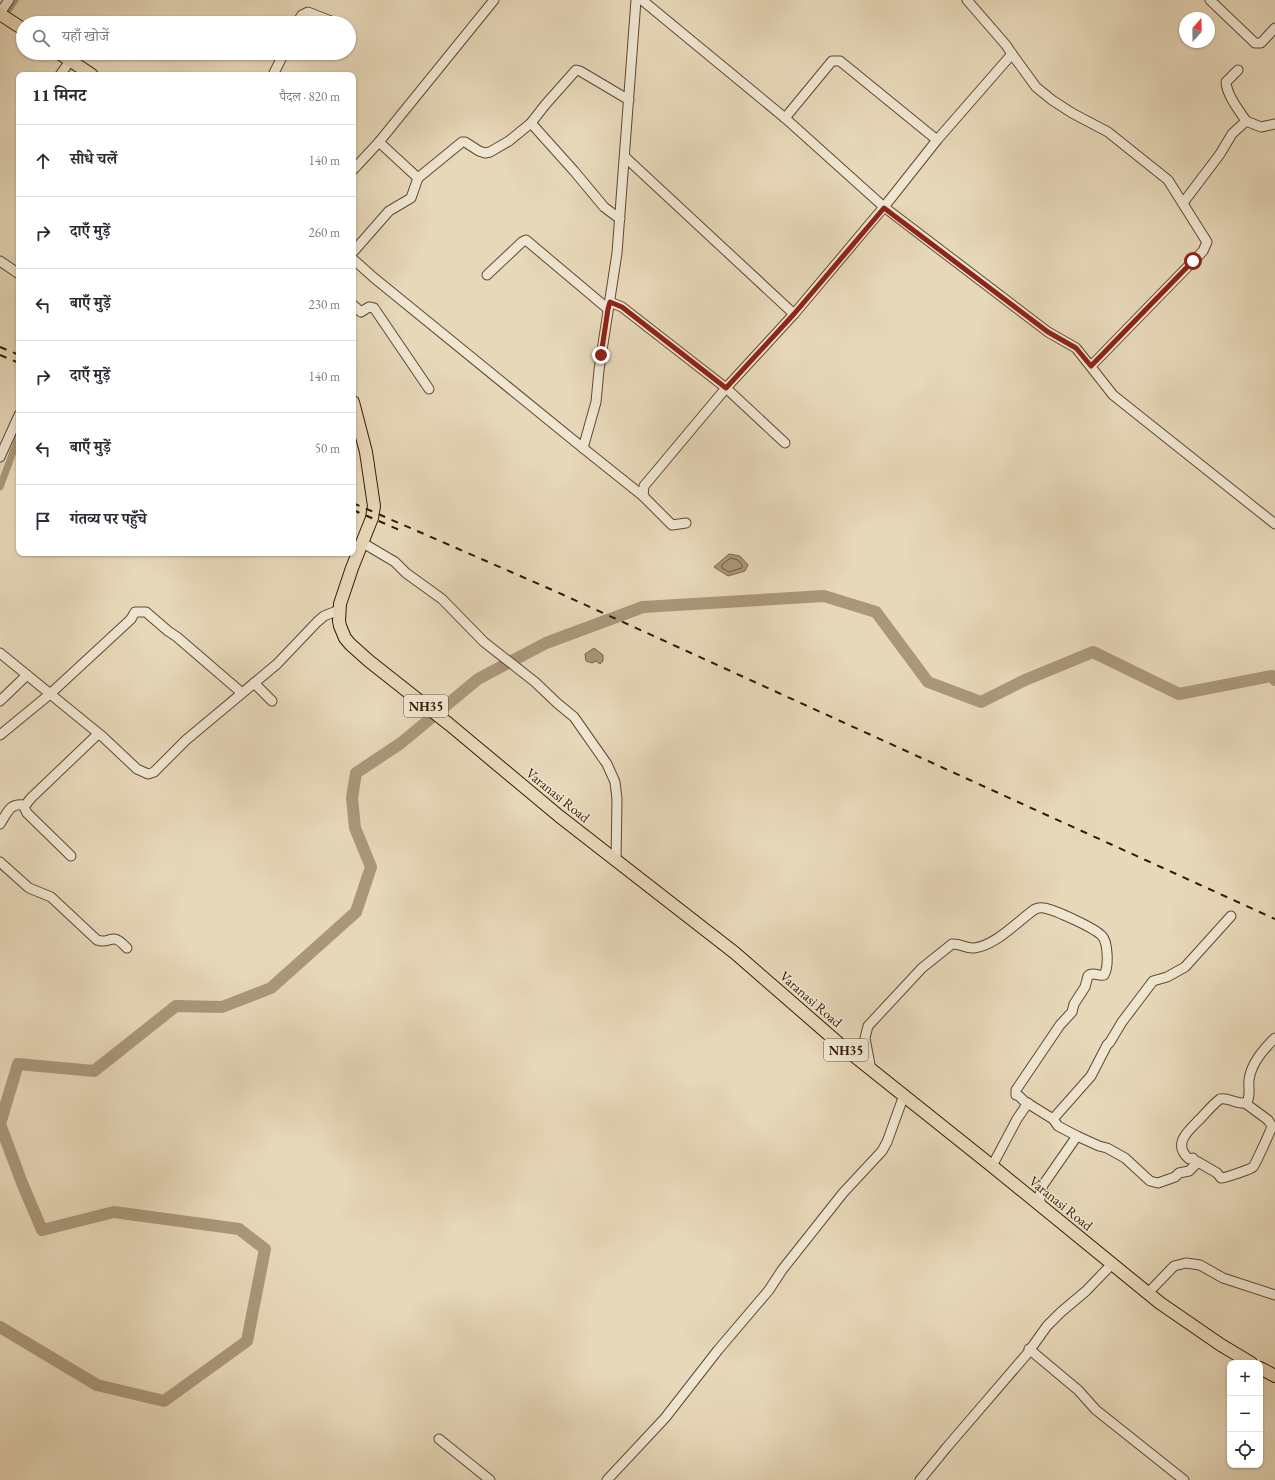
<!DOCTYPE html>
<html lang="hi">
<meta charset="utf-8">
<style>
body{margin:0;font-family:"EB Garamond","Noto Serif Devanagari",serif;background:#f7f7f7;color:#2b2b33}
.controls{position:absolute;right:12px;bottom:12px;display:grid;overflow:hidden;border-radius:8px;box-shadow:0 1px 3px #0004}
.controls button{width:36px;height:36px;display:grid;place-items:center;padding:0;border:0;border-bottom:1px solid #e1e1e2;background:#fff;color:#2b2b33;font:20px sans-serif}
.compass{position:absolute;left:1179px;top:12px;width:36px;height:36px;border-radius:50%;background:#fff;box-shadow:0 1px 3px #0004;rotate:20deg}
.stop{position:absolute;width:12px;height:12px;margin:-9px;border:3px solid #8f2418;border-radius:50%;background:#fff}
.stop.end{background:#8f2418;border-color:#fff;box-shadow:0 1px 4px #0008}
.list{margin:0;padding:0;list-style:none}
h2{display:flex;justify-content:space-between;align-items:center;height:52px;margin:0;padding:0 16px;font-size:17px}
h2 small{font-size:13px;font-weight:400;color:#7c7c81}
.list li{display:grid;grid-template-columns:26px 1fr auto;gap:12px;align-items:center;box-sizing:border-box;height:72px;padding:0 16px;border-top:1px solid #e1e1e2}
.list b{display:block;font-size:15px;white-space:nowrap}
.list em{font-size:13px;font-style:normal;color:#7c7c81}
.icon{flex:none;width:22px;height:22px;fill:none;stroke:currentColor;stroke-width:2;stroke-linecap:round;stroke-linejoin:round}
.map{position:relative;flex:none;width:1275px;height:1480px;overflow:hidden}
.search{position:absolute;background:#fff;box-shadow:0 1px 3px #0004;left:16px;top:16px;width:340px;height:44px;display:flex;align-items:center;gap:10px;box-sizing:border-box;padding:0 14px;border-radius:22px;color:#7c7c81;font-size:15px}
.panel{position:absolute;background:#fff;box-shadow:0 1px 3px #0004;left:16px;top:72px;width:340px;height:484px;border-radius:8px}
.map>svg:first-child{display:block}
.water{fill:#aa977a;stroke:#7a6449}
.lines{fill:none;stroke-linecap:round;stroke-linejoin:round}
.shore{stroke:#6e583d;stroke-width:1}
.canal{stroke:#aa977a;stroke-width:7}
.river{stroke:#aa977a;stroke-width:12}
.minor-casing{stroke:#60482e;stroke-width:11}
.highway-casing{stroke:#331800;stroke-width:14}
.minor{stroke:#efe6d2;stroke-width:9}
.highway{stroke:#e7d8b9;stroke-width:12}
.rail{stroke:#331800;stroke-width:2;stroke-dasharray:7 7;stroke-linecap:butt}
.route{stroke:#8f2418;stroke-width:5}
.labels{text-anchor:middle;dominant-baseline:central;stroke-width:3;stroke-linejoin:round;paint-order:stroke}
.shield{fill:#efe6d2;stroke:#6b563f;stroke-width:1}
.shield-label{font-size:13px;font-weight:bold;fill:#331800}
.street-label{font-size:14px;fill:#331800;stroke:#efe6d2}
</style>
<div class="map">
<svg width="1275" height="1480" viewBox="0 0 1275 1480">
<rect width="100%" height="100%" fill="#e7d8b9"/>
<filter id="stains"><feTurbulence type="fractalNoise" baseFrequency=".005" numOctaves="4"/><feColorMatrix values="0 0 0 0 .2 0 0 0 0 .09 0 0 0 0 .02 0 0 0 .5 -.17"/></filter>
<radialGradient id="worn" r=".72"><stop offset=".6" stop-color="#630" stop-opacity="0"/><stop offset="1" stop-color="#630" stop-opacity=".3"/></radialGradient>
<g class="water">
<path d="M729,554l11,2 8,9 -3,6 -17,5 -14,-9z"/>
<path d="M594,648l9,7v6l-3,3 -4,-3 -4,2 -6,-2 -1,-7z"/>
</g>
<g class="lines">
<path class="shore" d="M731,558l7,2 4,5v3l-13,4 -7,-4v-3z"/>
<g class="canal">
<path d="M7,12l8,-12"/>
<path d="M0,487l19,-51"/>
</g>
<path class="river" d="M0,1327l97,58 67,16 83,-60 18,-92 -26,-20 -125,-17 -72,18 -20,-47 -22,-59 18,-60 76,7 82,-65 46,1 49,-19 85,-76 15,-45 -16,-39 -3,-30 4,-25 45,-30 77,-64 68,-36 97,-36 181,-11 52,16 52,70 53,20 44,-22 68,-28 86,42 93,-18 3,4"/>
<g class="minor-casing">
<g id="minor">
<path d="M642,0l143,118 99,89 164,125 28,16 37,47 162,129"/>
<path d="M967,0l39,45 6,9"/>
<path d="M1210,0l45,43h6l14,-15"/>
<path d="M0,13l9,-13"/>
<path d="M297,23l5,-8 6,-3 23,9"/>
<path d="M1238,70l-12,12c1,14 13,28 20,39"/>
<path d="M60,75l10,-14"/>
<path d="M273,75l11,-22"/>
<path d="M785,118l47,-57h8l97,79"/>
<path d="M531,123l43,48 30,36 16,12"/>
<path d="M379,142l39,36 44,-36h3l14,9 6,2 5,-1 19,-11 22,-18 14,-18 31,-35 4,1 49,29"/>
<path d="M625,157l169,157"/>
<path d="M353,170l26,-28 115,-142"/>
<path d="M1183,203l37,-49 12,-20 14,-13 15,6 14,-3"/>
<path d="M353,252l36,-41 22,-13 7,-20"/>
<path d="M353,259l20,18 210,171 13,-46 3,-32 18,-117 19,-253"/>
<path d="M0,261l19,13"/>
<path d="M487,275l35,-33 4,-2 82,69"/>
<path d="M610,302l12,5 104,81 59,55"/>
<path d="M353,305l8,7 8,-5 5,1 55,81"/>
<path d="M583,448l60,48 1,-10 82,-98 68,-74 90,-107 53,-67 75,-86 24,33 16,13 20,13 36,19 60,48 39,62 -4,9 -112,115"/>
<path d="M0,457l19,-42"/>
<path d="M643,496l29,29 14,-2"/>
<path d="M363,543l32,19 11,11 36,26 42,43 51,40 22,21 17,14 33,47 8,18 2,17 -1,62"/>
<path d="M131,619l4,-7h11l22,19 9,6 65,56"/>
<path d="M0,653l103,84 34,32 11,5 6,-2 32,-32 91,-76 40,-42 7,-6 15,-6"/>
<path d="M254,683l18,18"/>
<path d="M0,701l27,-26"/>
<path d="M0,735l50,-41 80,-74"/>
<path d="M0,824c8,-12 9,-21 24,-19"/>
<path d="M71,856l-44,-43 -3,-6 7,-9 67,-64"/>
<path d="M0,862l29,26 22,9 46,43c8,3 9,0 16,-1 5,-1 11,6 14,9"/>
<path d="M871,1070l-6,-32 3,-12 54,-58 30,-24c8,-1 14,5 22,4 21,-2 44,-27 61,-39 3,-1 5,-2 9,-1 11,2 51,20 58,28 6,6 7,31 2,39 -5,2 -11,-4 -16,1l-3,11 -11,17 -2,8 -12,13 -44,65v5l3,1 5,5 29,18 5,7 19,10 22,10 8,2 18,10 25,23 8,2 17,-6 4,-4 10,-2 9,-9h-2l-3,-4 -4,1c-17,-15 -1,-28 10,-39 7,-7 13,-15 21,-21 9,-2 19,7 27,3 4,-7 1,-15 2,-22 2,-17 15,-31 26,-42"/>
<path d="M1053,1119l38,-43 16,-31 3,-3 12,-20 31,-41 14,-4 18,-10 46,-51"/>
<path d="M1198,1162l19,11 4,5c4,0 30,-9 32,-11 3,-4 18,-37 19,-41l-4,-6 -23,-17"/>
<path d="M992,1166l25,-47 11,-16"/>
<path d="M1040,1205v-11l3,-9 34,-49"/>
<path d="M1148,1293l26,-27 12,-3 14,2 23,13 52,17"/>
<path d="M1029,1349l49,41 18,20 88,70"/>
<path d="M439,1439l51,41"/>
<path d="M607,1480l58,-62 53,-68 51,-60 13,-20 61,-77 39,-42 5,-9 17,-47"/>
<path d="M920,1480l27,-33 80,-93 20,-28 14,-14 25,-21 26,-27"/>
</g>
</g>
<g class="highway-casing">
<g id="highway">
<path d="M0,14l23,15"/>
<path d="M59,53l33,22"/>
<path d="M353,402l13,50 8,54 -2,12 -20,50 -12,36 -1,17 1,5 5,12 5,6 19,17 81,64 109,91 176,137 108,94 149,119 168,137 61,42 30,18"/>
<path d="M1260,1368l15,8"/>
</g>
</g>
<use href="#minor" class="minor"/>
<use href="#highway" class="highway"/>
<g class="rail">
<path d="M0,347l19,8"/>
<path d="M0,355l19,8"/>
<path d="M353,503l204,89 718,327"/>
<path d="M353,510l49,21"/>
</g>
</g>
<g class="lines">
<path class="route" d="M601,355l7,-46 2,-7 12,5 104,81 68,-74 90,-106 164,124 28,16 15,18 102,-105"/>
</g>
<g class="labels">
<g class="shield">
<rect x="404" y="695" width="44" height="22" rx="3"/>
<rect x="824" y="1039" width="44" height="22" rx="3"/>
</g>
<g class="shield-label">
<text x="426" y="706">NH35</text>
<text x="846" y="1050">NH35</text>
</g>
<g class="street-label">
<text transform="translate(558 795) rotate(39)">Varanasi Road</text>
<text transform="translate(811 999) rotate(41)">Varanasi Road</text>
<text transform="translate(1061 1203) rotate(39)">Varanasi Road</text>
</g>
</g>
<rect width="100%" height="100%" filter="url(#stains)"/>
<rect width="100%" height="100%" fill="url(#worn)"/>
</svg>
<div class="controls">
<button>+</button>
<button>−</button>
<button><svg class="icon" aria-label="locate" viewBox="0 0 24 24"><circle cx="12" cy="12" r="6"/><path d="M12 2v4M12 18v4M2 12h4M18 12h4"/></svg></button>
</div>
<svg class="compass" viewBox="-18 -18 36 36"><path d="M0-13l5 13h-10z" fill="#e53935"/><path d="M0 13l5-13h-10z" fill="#7c7c81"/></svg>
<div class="stop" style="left:1193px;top:261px"></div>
<div class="stop end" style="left:601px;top:355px"></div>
<div class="search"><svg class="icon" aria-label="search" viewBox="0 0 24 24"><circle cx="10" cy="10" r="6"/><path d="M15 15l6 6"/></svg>यहाँ खोजें</div>
<section class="panel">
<h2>11 मिनट<small>पैदल · 820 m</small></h2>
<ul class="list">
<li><svg class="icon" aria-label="ahead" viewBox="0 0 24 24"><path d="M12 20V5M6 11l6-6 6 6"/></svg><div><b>सीधे चलें</b></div><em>140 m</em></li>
<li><svg class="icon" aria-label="right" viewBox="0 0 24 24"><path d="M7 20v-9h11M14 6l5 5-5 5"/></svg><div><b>दाएँ मुड़ें</b></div><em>260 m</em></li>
<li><svg class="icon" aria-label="left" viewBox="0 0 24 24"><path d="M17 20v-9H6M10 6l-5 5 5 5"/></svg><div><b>बाएँ मुड़ें</b></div><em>230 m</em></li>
<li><svg class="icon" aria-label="right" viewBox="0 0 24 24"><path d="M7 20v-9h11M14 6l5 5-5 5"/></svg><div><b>दाएँ मुड़ें</b></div><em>140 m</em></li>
<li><svg class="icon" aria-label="left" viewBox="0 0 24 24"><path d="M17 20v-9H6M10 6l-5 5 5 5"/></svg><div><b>बाएँ मुड़ें</b></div><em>50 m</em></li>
<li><svg class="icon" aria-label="arrive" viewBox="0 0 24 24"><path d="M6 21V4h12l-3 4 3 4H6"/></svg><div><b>गंतव्य पर पहुँचे</b></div></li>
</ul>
</section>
</div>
